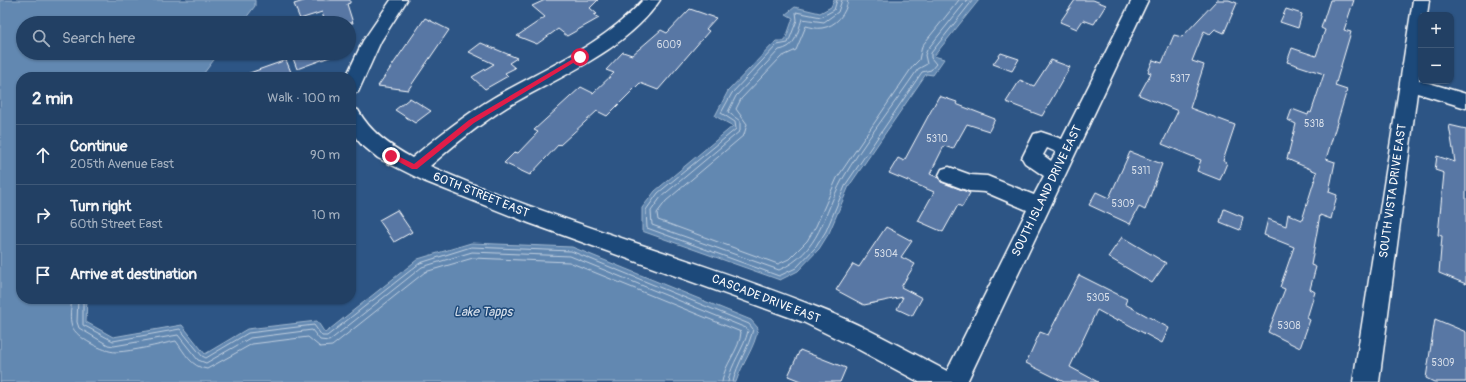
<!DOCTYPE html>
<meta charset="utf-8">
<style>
body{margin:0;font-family:Pangolin,sans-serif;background:#2a476a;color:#f1f3f6}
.controls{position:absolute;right:12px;top:12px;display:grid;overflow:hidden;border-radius:8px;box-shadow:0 1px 3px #0004}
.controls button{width:36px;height:36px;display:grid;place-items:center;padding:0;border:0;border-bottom:1px solid #3f5978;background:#224064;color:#f1f3f6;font:20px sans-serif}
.stop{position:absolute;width:12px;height:12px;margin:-9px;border:3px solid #e11d48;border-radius:50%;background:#fff}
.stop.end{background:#e11d48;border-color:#fff;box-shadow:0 1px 4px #0008}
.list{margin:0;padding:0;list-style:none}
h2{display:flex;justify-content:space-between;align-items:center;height:52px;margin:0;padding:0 16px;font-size:17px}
h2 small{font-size:13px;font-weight:400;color:#a2afbf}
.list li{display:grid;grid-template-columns:26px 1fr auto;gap:12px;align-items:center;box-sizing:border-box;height:60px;padding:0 16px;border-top:1px solid #3f5978}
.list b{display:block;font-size:15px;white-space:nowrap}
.list p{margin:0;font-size:13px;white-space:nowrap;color:#a2afbf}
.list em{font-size:13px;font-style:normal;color:#a2afbf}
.icon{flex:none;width:22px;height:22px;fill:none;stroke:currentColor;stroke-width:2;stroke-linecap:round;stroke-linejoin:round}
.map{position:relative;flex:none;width:1466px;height:382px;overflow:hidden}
.search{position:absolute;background:#224064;box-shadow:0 1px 3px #0004;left:16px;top:16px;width:340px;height:44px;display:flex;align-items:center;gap:10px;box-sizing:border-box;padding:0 14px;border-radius:22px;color:#a2afbf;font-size:15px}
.panel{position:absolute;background:#224064;box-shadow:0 1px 3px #0004;left:16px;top:72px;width:340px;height:232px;border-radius:16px}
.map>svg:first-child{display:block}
.water{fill:#6288b1;stroke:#a1b8d0}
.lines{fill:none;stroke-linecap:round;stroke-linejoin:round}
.shore{stroke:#c0cfe0;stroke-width:1}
.building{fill:#5877a4;stroke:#fff}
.minor-casing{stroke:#fff;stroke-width:3}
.minor{fill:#1f4a7a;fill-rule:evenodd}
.route{fill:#e11d48}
.labels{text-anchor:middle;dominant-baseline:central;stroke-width:3;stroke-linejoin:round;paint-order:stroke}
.number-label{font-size:10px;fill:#d5dde8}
.street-label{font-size:12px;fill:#fff;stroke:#1f4a7a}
.water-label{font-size:13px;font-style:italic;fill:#d8e1ec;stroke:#1f4a7a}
</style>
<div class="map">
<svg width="1466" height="382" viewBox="0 0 1466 382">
<rect width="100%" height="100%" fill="#2d5585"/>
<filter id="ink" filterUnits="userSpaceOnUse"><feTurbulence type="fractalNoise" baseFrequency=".025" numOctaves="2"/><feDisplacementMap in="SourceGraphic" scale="8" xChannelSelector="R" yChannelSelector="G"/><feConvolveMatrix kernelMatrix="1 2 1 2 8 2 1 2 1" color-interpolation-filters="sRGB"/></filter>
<g filter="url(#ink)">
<g class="water">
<path d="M0,0h255v6l-13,17h-219v30h196l-18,24h-180v222h66l-1,23 27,15 69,-12 23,29 42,-25 70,-8 8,12 93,-74 53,-16 101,4 179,73 7,8c-3,20 -16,35 -22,54h-736z"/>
<path d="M834,0h145l-45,56 10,3 -11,16 -7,-1 -77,112 -20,47 -10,16 -21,22 -18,9 -138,-49v-23l13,-17 78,-65 -18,-10 13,-25 48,-50h9l8,-23 -7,-4 9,-7 25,6 11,-6z"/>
</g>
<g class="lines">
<g class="shore">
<path d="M837,0l-3,10 -13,7 -25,-5 1,8 -9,23 -11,2 -45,48 -11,20 14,9 1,7 -78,64 -12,17 1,18 132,48 17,-8 20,-21 10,-16 20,-47 76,-112 9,-2 5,-6 -5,-6v-5l42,-53"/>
<path d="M842,0l-4,12 -14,10 -22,-3c-5,15 -6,28 -23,31l-43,46 -8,16 12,9v10l-79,66 -10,14 1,14 127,45c41,-18 44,-55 63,-90 22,-38 51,-74 76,-111l9,-5 -2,-9 2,-5 40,-50"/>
<path d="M848,0c-2,14 -12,26 -26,28 -6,1 -11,-1 -16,-2l-10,24 -15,7 -40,42 -5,10 11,15 -3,11 -78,66 -9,12 1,7 120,44 11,-5 18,-18 9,-15 21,-48 76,-112 6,-6 3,-14 37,-46"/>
<path d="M72,299c-1,9 -3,19 0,27 4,12 32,26 44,26 19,-1 40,-7 60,-11 9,12 15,26 31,28l45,-25 56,-7 12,10 12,-1 93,-74 48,-14 96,4 172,70c-1,18 -17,32 -19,50"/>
<path d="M78,299l-1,23 2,6 29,17 6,1 64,-11 20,25 8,3 44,-25 62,-8 8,10 9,1 93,-74 50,-15 98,4 176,72 2,3c-4,18 -17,32 -20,51"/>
<path d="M83,299v26l30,16 67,-12 22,27 4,2 42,-25 66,-8 8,11h5l93,-73 51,-16 100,4 178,73 4,5c-4,19 -16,34 -20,53"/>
</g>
</g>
<g class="building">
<path d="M307,0h43v3l-3,1 6,19h-28l-3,-11 -22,7 -6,-15z"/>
<path d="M545,0h53l-8,8 7,6 -3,1 5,3 -32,18 -9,-7 -21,15 -20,-8 28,-19 -13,-11z"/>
<path d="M1075,0h18l13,5 -12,19 -11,-4 -6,9 -17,-7z"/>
<path d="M1217,0h12l8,3 -13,30 -9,-4 -5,5 -6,-3 -12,30 12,4 -14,43 45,17 -12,36 4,2 -7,17 -23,-9 4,-11 -39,-16 16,-33 -39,-16 12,-22 -3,-1 5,-12 9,3 12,-28 8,2z"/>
<path d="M1330,0h24l-10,30 7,2 -16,54 12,4 -21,69 9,3 -6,30 8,3 -6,24 -11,-4 -9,50 5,2 -6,22 5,3 -8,26 3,2 -10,28 -32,-16 17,-43 -5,-2 14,-40 -30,-12 4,-16 18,7 2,-12 14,6 15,-48 -30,-13 9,-35 -8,-4 4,-11 16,6 1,-3 2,1 13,-39 -37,-12 5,-14 24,8 9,-26 -4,-2z"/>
<path d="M690,9l26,9 -10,11 3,2 -51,59 -18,-7 -33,33 -10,-5 -37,34 -1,-1 -29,31 -26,-12 11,-11 3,1 20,-21 -4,-2 47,-43 12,6 21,-20 -8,-3 17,-18 9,3 29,-25 6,3z"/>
<path d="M1286,9l16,5 -4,14 -18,-6z"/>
<path d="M425,18l24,12 -41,60 -30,-4z"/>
<path d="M481,43l36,15 -8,5 6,5 -10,5 3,3 -23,13 -13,-12 22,-13 -25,-12z"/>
<path d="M291,53h44v2l-38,14z"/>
<path d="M1001,53l18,6 -7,12 -19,-7z"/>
<path d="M286,60l7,17h-49v-2z"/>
<path d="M1051,60l19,7 -28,49 -36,-14 14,-22 14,6z"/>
<path d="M939,96l18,6 -1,2 39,15 -6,12 -22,-7 -14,25 -9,-3 -14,28 9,4 2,4 29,11 -8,14 -4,-2 -15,27 -25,-11 16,-29 -45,-19 9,-15 6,3z"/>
<path d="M410,98l21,13 -16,12 -20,-13z"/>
<path d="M1449,125l17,4v155l-27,-11 3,-37 -4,-1 6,-62 -9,-3 2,-14 18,6z"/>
<path d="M1130,152l32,12 -17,46 -6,-3 -9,17 -41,-19 7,-13 13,6z"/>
<path d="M1224,209l19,8 -3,13 -20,-8z"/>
<path d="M397,210l15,22 -18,10 -15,-22z"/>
<path d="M886,227l26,14 -11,16 14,7 -14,23 21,11 -10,18 -15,-7 6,-12 -39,8 -28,-15 17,-26 6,3z"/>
<path d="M1122,237l44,26 -14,20 -44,-26z"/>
<path d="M1079,275l48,24 -2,5 44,24 -7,15 -44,-24 -1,2 -20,-11 -27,57 28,15h-34l-38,-19 14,-31 8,3z"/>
<path d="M1435,319l31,13v50h-32l-8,-4z"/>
<path d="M800,350l46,18 -6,14h-37l-15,-6z"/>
</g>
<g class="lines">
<g class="minor-casing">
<g id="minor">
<path d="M391,0h16l-26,41 -23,51 -7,2v-17h-5l17,-36z"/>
<path d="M643,0h17c-33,50 -102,77 -153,107 -27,17 -53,38 -77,59 126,56 261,91 389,142 44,17 86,41 128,63l80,-161 -42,-18 -16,-1 -27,-10 -3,-6 3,-6 7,-2 22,8 16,1 47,19 10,-19 -19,-13 -3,-5 12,-24 7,-2 21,7 70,-139h16l-181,382h-48l-67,-36 -49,-24 -274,-99 -105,-42 -46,-23 -17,-14 -10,-12v-24l7,2c13,23 31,35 54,48 26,-22 53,-43 81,-60 52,-30 110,-53 150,-98zM1047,148l9,4 -5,9 -8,-6z"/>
<path d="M1413,0h16l-2,15h-6v48l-2,17 47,14v14l-49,-15 -38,289h-26z"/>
</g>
</g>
<use href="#minor" class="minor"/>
</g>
</g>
<path class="route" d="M578,56l5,1 -109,66 -57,46h-5l-24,-13 6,-2 20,10 55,-44z"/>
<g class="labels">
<g class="number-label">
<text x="669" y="45">6009</text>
<text x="1180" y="79">5317</text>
<text x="1314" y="124">5318</text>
<text x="937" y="139">5310</text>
<text x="1141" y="171">5311</text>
<text x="1123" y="204">5309</text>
<text x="886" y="254">5304</text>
<text x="1098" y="298">5305</text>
<text x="1289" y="326">5308</text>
<text x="1443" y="363">5309</text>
</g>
<g class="street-label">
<text transform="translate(1047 191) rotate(-64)">SOUTH ISLAND DRIVE EAST</text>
<text transform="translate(1393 191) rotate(-82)">SOUTH VISTA DRIVE EAST</text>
<text transform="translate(481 195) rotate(22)">60TH STREET EAST</text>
<text transform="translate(766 299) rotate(21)">CASCADE DRIVE EAST</text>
</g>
<g class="water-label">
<text x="483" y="312">Lake Tapps</text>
</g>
</g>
</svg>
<div class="controls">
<button>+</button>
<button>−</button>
</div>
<div class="stop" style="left:580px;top:57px"></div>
<div class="stop end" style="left:391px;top:156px"></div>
<div class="search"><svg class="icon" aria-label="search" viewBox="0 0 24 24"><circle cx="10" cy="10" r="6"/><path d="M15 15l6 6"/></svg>Search here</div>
<section class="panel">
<h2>2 min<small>Walk · 100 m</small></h2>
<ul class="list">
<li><svg class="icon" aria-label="ahead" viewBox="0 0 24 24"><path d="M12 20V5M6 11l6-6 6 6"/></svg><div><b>Continue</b><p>205th Avenue East</p></div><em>90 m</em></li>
<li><svg class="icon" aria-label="right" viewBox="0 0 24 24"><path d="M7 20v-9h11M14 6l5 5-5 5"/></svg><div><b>Turn right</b><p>60th Street East</p></div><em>10 m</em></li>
<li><svg class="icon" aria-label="arrive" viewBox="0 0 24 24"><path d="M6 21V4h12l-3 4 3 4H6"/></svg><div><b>Arrive at destination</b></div></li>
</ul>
</section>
</div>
